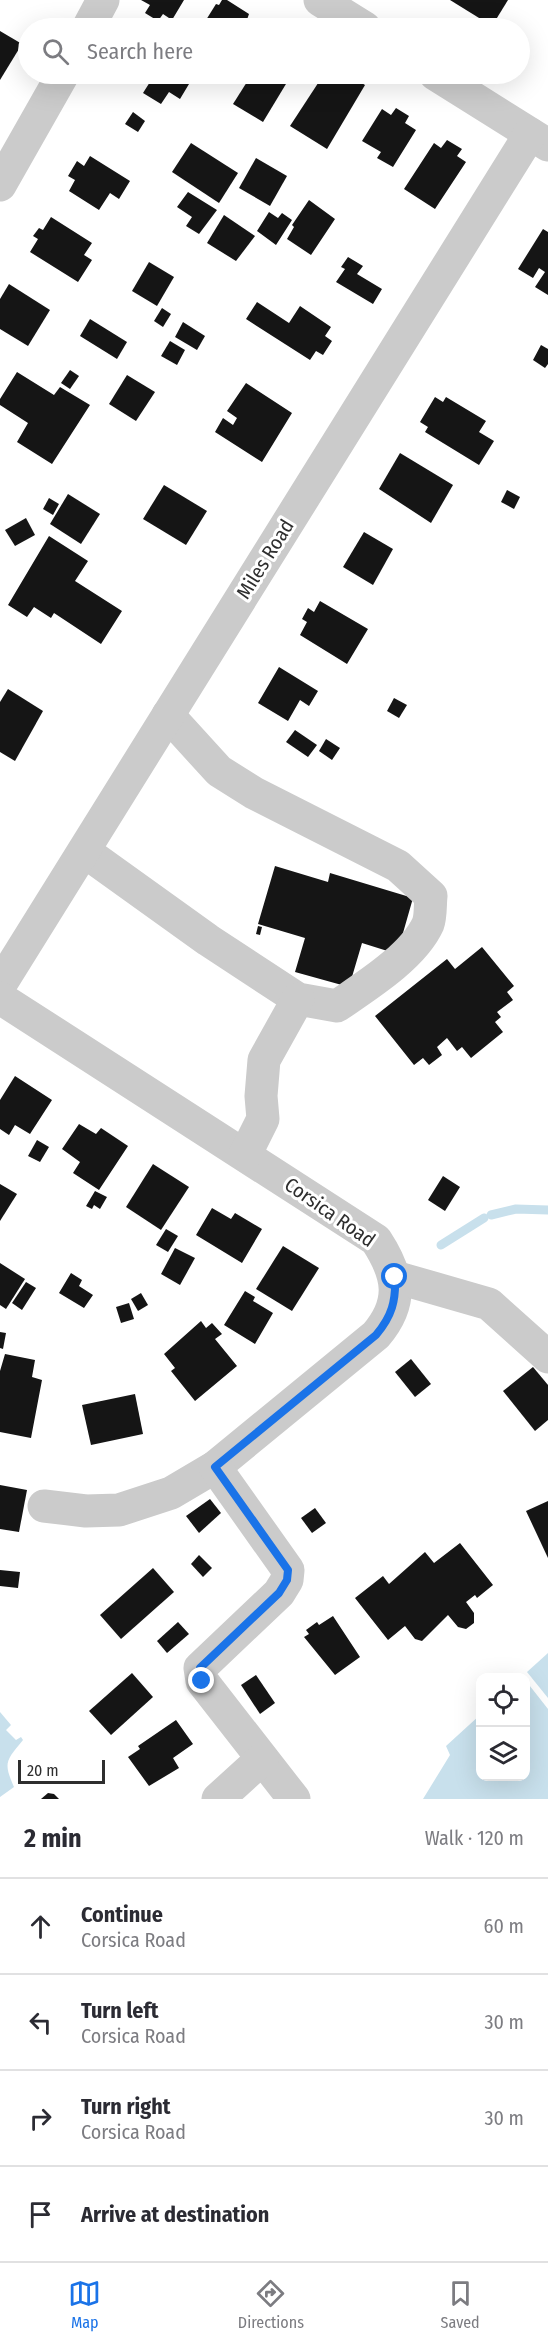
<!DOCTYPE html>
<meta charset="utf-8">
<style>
body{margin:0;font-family:"Fira Sans Condensed",sans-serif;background:#f7f7f7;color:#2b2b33}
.controls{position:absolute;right:18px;bottom:18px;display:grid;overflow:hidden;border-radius:12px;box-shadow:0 6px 24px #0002}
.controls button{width:54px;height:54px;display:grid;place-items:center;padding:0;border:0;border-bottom:2px solid #e1e1e2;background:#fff;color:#2b2b33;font:30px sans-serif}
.scale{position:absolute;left:18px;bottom:15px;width:87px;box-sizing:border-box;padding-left:6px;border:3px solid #2e2e2e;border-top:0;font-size:16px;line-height:21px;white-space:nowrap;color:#2e2e2e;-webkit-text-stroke:4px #fff;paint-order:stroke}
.stop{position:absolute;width:18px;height:18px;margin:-14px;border:4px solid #1a73e8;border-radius:50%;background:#fff}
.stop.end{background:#1a73e8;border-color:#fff;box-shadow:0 2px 6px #0008}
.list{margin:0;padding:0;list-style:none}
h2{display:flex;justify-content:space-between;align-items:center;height:78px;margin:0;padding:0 24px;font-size:26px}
h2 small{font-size:20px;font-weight:400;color:#7c7c81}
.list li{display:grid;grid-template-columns:39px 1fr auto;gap:18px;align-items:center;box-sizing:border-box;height:96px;padding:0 24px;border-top:2px solid #e1e1e2}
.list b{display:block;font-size:22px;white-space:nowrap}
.list p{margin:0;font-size:20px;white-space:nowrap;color:#7c7c81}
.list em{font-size:20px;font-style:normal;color:#7c7c81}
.icon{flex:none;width:33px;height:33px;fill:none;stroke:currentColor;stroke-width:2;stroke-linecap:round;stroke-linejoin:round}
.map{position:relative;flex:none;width:548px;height:1799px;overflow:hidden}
.search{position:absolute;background:#fff;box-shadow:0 6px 24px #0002;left:18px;right:18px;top:18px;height:66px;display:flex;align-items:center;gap:15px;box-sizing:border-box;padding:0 21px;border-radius:33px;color:#7c7c81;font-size:22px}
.sheet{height:462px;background:#fff}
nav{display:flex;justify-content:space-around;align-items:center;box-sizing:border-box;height:84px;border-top:2px solid #e1e1e2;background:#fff;font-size:16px;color:#7c7c81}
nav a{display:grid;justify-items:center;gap:3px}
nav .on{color:#1a73e8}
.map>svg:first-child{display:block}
.water{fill:#c8e0ec}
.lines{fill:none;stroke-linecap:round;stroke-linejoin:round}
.stream{stroke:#c8e0ec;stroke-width:9}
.building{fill:#151515}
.minor{stroke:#cbcbcb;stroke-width:33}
.route{stroke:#1a73e8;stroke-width:8}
.labels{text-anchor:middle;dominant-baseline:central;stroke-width:6;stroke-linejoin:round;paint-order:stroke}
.street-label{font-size:20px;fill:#2e2e2e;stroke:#fff}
</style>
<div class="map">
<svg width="548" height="1799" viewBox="0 0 548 1799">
<rect width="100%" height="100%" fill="#fff"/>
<g class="water">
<path d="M548,1653v45l-21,-26z"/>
<path d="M526,1681l22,28v90h-125l27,-44 -4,-9 34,-31v61h46z"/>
<path d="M0,1712l11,13 -5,5 10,10 5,-3 2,3c-17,21 -20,22 -9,47l-14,10z"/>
</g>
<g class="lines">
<g class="stream">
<path d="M491,1215l25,-6 32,1"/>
<path d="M441,1245l43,-27"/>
</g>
</g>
<g class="building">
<path d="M141,0h43l-12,20 -9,-6 -5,7 -13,-8 5,-8z"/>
<path d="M222,0h5l22,14 -5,14h-43l15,-24 3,1z"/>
<path d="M450,0h58l-16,26z"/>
<path d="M0,31l22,13 -22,36z"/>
<path d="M155,74h28l9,5 -12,20 -11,-7 -8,12 -18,-11z"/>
<path d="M252,74h40l-29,48 -30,-18z"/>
<path d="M324,74h23l18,11 -38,64 -37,-23z"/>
<path d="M396,108l13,8 -4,7 11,7 -23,37 -16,-9 4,-6 -19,-11 20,-32 9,6z"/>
<path d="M133,112l12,9 -7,11 -13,-8z"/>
<path d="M447,140l15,9 -5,7 9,6 -31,47 -31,-20 30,-46 7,5z"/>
<path d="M191,143l47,30 -19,30 -47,-31z"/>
<path d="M90,156l40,25 -11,18 -9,-6 -11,17 -30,-19 6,-11 -7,-4 9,-15 7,5z"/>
<path d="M256,158l31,18 -17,30 -31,-18z"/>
<path d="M188,192l29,18 -18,24 -13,-8 6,-9 -15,-10z"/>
<path d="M309,200l26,19 -24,36 -24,-16 7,-12 -2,-2z"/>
<path d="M269,212l9,6 4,-5 10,7 -16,25 -19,-14z"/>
<path d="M224,215l31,21 -19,25 -29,-18z"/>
<path d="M51,217l41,26 -8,12 8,5 -14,22 -48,-30 8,-13 -5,-3 6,-8 4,2z"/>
<path d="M543,229l5,3v63l-13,-8 10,-15 -6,-4 -6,10 -15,-9z"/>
<path d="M348,257l15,9 -6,8 25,15 -9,15 -37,-22 9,-13 -4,-2z"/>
<path d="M149,262l25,15 -17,29 -25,-15z"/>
<path d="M9,284l41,26 -22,36 -28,-17v-30z"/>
<path d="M257,302l32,21 11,-17 31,21 -6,9 7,5 -9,14 -7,-4 -6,9 -64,-41z"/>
<path d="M162,308l9,6 -8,13 -9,-6z"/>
<path d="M90,319l37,23 -10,17 -37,-23z"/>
<path d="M183,322l22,14 -8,14 -22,-13z"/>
<path d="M170,341l15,9 -8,15 -16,-9z"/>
<path d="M541,345l7,4v15l-3,4 -12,-8z"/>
<path d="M70,370l9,6 -9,13 -9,-6z"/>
<path d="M17,372l37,23 6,-8 30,18 -38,59 -35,-22 11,-19 -28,-18v-6z"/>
<path d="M127,375l28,17 -19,29 -27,-17z"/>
<path d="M246,383l46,30 -30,49 -47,-30 8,-14 10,7 4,-7 -10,-7z"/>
<path d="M435,397l8,5 3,-5 40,24 -7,11 15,9 -15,24 -54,-33 3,-5 -8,-5z"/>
<path d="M400,453l53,32 -22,38 -52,-34z"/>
<path d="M164,485l43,26 -21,34 -43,-26z"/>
<path d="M507,490l13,7 -6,12 -13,-7z"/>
<path d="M68,494l32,20 -19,30 -31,-20z"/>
<path d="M49,498l10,6 -6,11 -10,-6z"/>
<path d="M26,518l9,17 -20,11 -10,-16z"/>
<path d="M364,532l29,17 -20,36 -30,-18z"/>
<path d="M49,536l39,25 -13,20 47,30 -21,33 -47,-31 -3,5 -17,-11 -7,10 -19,-12z"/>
<path d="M320,601l48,28 -21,35 -47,-29 7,-13 -5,-3 6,-11 6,4z"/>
<path d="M279,667l39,24 -9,15 -9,-6 -12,21 -30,-18z"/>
<path d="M8,689l35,22 -28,50 -15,-9v-50z"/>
<path d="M394,698l13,7 -8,13 -12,-7z"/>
<path d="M295,730l22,15 -9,12 -22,-15z"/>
<path d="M326,739l14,9 -8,12 -13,-9z"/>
<path d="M275,866l53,16 2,-9 83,25 -16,56 -35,-11 -13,44 -54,-15 10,-34 -47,-14z"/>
<path d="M258,926l4,1 -2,8 -4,-1z"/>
<path d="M482,947l32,39 -7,6 6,8 -16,12 4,5 -6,5 8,10 -32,26 -9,-11 -5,4 -10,-13 -10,9 5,8 -13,10 -6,-7 -9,7 -39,-49 72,-57 8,10z"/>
<path d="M15,1076l37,24 -22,34 -15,-9 -6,10 -9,-6v-29z"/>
<path d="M79,1124l17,10 5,-6 27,18 -29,44 -26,-17 7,-11 -18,-13z"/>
<path d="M37,1140l12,7 -9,15 -12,-6z"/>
<path d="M153,1164l36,23 -28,43 -35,-23z"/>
<path d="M443,1176l17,11 -15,24 -17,-11z"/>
<path d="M0,1184l17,10 -17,27z"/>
<path d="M95,1191l12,6 -7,12 -6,-4 -2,4 -6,-3z"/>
<path d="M212,1208l19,11 4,-6 27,16 -20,34 -46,-28z"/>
<path d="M166,1229l12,7 -10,16 -12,-7z"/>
<path d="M283,1246l36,22 -27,43 -36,-22z"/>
<path d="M175,1248l20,10 -15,27 -19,-11z"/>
<path d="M0,1263l25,16 -19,30 -6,-4z"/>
<path d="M71,1273l11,7 -3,6 14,9 -9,13 -25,-15z"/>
<path d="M26,1282l10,6 -14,22 -10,-7z"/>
<path d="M245,1291l10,6 -2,4 20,12 -18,31 -31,-19z"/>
<path d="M141,1293l7,12 -10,6 -7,-12z"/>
<path d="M129,1303l5,16 -13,4 -5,-16z"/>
<path d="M201,1321l5,7 6,-5 10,11 -7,5 22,27 -42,35 -24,-30 4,-3 -11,-14z"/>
<path d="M0,1332l6,1 -3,16 -3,-1z"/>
<path d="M5,1354l30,6 -3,17 10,3 -11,58 -31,-6v-61z"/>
<path d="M411,1359l20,25 -16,13 -20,-25z"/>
<path d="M533,1367l15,18v35l-13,11 -32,-40z"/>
<path d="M135,1394l8,40 -52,11 -9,-40z"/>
<path d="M0,1485l27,5 -8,42 -19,-3z"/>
<path d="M210,1499l11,14 -22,20 -13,-17z"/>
<path d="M548,1501v57l-22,-47z"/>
<path d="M315,1508l11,15 -14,10 -11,-15z"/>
<path d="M460,1543l33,42 -16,13 -2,-3 -9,7 8,11v10l-8,6 -8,-2 -10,-12 -26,26 -7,-2 -10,-13 -17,14 -33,-42 28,-22 6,8 36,-32 9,11z"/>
<path d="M199,1555l13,13 -9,9 -12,-13z"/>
<path d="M153,1568l21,24 -53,47 -21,-24z"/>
<path d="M0,1570l20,2 -2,16 -18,-2z"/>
<path d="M333,1616l27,41 -25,18 -31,-38 5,-3 -3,-4 11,-8 2,3z"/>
<path d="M178,1622l11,12 -22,19 -10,-12z"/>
<path d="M132,1673l21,24 -42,38 -22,-24z"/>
<path d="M256,1675l19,28 -15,11 -19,-29z"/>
<path d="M176,1720l17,24 -20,14 6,10 -30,18 -21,-29 12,-8 -2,-3z"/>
<path d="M48,1793l6,1 5,5h-18z"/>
</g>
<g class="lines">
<g class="minor">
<path d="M320,0l45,28"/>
<path d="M88,28l15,-28"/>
<path d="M435,74l113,71"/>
<path d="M0,185l63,-111"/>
<path d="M84,851l124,89 90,59 39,7c29,-20 76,-49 91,-82 3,-8 2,-20 3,-28l-33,-30 -144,-73 -35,-22 -51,-56"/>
<path d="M0,985l530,-851"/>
<path d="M0,998l376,242c23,35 28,62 0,95l-161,132 -44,26 -52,17 -33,1 -42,-5"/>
<path d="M245,1155l18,-36 -2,-23 3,-36 34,-61"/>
<path d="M395,1277l94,27 59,53"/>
<path d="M215,1467l73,103 -1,10 -8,13 -79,75 2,13 92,118"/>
<path d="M218,1799l44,-40"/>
</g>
</g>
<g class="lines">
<path class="route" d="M202,1681l-2,-13 79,-75 8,-13 1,-10 -73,-103 161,-132c16,-19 20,-34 19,-58"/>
</g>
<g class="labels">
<g class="street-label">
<text transform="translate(265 559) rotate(-58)">Miles Road</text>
<text transform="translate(330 1212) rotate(35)">Corsica Road</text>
</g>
</g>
</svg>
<div class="controls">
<button><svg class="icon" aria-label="locate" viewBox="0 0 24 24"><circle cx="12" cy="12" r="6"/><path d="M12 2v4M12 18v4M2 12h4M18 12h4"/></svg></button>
<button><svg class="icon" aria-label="layers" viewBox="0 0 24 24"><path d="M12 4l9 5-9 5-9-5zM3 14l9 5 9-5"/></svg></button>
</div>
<div class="scale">20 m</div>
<div class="stop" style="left:395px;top:1277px"></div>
<div class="stop end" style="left:202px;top:1681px"></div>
<div class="search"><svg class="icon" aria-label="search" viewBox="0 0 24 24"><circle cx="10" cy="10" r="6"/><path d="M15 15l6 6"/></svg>Search here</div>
</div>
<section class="sheet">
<h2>2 min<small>Walk · 120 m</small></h2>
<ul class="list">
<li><svg class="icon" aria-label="ahead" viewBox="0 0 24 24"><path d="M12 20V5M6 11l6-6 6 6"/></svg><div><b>Continue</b><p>Corsica Road</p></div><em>60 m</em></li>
<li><svg class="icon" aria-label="left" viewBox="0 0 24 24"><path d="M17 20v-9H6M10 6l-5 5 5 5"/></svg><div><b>Turn left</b><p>Corsica Road</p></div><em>30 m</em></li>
<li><svg class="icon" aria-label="right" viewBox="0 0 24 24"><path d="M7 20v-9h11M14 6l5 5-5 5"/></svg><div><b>Turn right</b><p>Corsica Road</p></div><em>30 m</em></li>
<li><svg class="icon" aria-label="arrive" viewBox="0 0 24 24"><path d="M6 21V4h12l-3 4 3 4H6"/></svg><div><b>Arrive at destination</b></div></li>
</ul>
</section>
<nav>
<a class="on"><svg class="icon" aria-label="map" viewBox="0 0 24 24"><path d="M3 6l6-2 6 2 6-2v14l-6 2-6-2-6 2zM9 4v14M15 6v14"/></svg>Map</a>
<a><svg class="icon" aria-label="directions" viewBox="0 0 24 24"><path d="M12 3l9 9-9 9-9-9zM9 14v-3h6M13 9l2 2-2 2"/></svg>Directions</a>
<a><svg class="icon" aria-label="saved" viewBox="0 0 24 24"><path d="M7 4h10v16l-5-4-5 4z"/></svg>Saved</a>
</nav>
